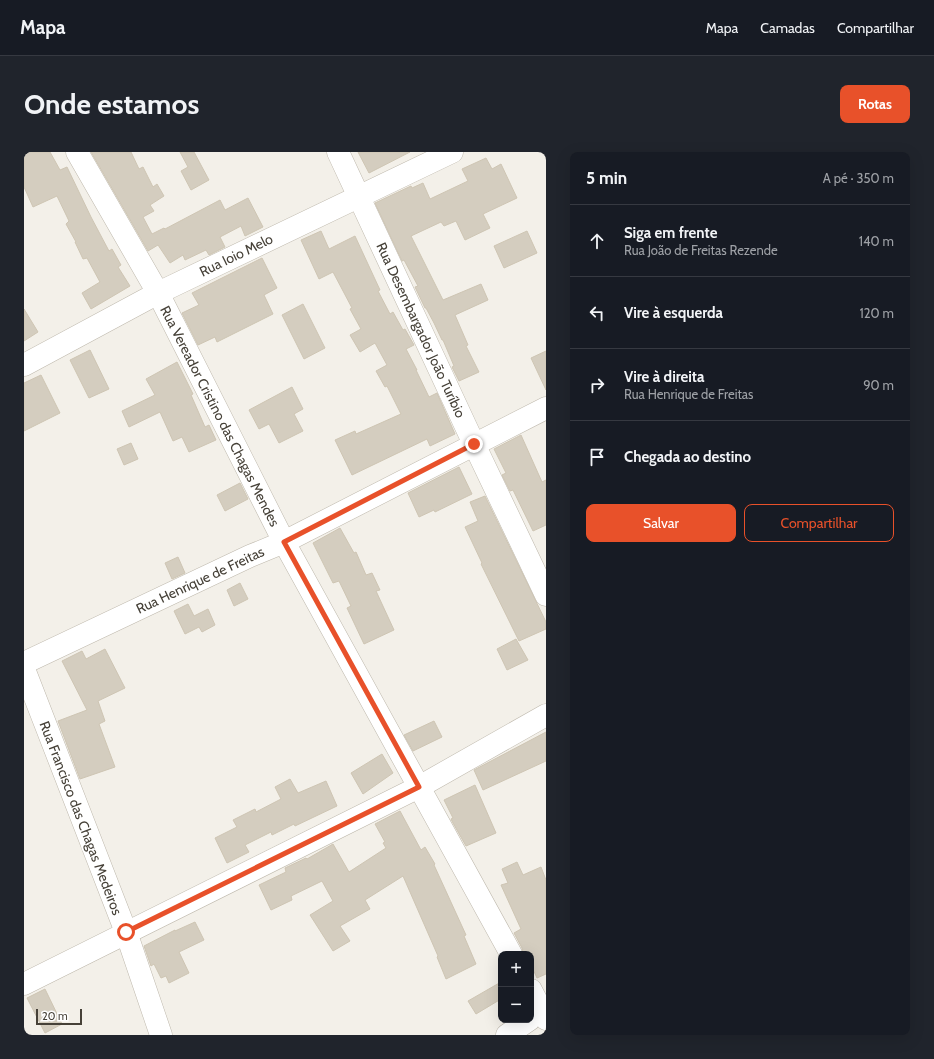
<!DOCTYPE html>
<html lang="pt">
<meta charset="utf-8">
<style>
body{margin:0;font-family:Cabin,sans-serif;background:#20242c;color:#f1f3f6}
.controls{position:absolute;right:12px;bottom:12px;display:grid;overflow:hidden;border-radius:8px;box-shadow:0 4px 16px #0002}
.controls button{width:36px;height:36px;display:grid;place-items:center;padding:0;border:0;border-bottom:1px solid #363941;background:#171b24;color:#f1f3f6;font:20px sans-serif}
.scale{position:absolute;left:12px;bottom:10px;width:46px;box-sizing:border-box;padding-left:4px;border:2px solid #464138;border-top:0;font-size:11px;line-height:14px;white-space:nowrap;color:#464138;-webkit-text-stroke:3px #fff;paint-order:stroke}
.stop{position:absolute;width:12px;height:12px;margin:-9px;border:3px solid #e8512a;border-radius:50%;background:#fff}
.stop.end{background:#e8512a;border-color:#fff;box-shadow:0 1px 4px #0008}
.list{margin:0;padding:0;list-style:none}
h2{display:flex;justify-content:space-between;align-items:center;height:52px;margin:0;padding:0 16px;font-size:17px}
h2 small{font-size:13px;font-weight:400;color:#9ea1a6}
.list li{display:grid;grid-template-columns:26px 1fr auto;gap:12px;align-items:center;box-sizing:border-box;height:72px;padding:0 16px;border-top:1px solid #363941}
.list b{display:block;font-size:15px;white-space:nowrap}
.list p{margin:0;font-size:13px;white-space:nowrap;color:#9ea1a6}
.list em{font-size:13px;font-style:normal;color:#9ea1a6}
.actions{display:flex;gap:8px;padding:12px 16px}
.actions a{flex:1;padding:9px 0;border:1px solid #e8512a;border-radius:8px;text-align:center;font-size:14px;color:#e8512a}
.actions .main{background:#e8512a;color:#fff}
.icon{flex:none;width:22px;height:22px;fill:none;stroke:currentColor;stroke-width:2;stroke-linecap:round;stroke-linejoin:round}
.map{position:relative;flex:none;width:522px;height:883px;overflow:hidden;border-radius:8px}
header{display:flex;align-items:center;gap:24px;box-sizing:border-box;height:56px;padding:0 20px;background:#171b24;border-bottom:1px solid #363941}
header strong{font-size:19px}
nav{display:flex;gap:22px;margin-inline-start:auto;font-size:14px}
.intro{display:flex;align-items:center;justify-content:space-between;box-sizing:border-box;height:96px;padding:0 24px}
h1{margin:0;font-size:28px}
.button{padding:10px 18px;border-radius:8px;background:#e8512a;color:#fff;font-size:14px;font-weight:700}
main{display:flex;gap:24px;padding:0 24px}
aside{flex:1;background:#171b24;border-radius:8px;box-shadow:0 4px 16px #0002}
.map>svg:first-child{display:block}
.building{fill:#d4cdbf;stroke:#cec5b3}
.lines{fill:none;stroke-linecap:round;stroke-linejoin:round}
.minor-casing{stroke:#beb8ac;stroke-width:23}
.minor{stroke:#fff;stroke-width:22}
.route{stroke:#e8512a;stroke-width:5}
.labels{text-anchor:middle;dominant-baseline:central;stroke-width:3.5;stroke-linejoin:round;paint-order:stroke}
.street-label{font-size:14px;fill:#464138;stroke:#fff}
</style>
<header>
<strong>Mapa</strong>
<nav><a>Mapa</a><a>Camadas</a><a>Compartilhar</a></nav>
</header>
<div class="intro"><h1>Onde estamos</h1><a class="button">Rotas</a></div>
<main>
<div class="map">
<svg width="522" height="883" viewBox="0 0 522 883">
<rect width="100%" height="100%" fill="#f3f0e9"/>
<g class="building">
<path d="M0,0h26l10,18 7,-3 24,50 18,34 3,-2 9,16 -3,2 12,19 -39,23 -9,-16 18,-11 -13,-24 -4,1 -8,-17h1l-10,-18 3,-3 -12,-25 -24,11 -9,-20z"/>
<path d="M67,0h40l8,17 4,-2 10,20 4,-3 7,12 -14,9 4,6 -11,6 9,17 12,-6 1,1 55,-29 5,10 23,-12 15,29 -18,9 -4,-10 -21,11 5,10 -16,8 -3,-5 -21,10 -2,-5 -13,8 -12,-18 -10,6z"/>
<path d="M156,0h14l15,28 -18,10 -10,-19 7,-4z"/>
<path d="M334,0h52l-41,21z"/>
<path d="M462,6l6,11 9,-5 16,34 -34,16 7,14 -25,12 -9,-19 -12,5 -3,-4 -30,14 32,64 38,-16 7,16 -33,15 13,30 -2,1 13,26 -20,9 -7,-14 2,-1 -11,-26h-1l-8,-17 -8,-15h-1l-10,-21 3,-1 -14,-26 -2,1 -27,-58 36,-17 1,2 11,-5 7,16 38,-18 -6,-12z"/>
<path d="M297,79l8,18 26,-13 25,54 -2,1 12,23 3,-2 10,18 2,-1 9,16 -8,4 11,21h-1l13,27 8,-4 18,41 -25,12 -3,-7 -75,36 -17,-35 20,-9 1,3 45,-20 -14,-28 -2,1 -9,-16 11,-6 -12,-22 -15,9 -10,-17 11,-6 -11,-20 2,-1 -19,-36 -14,7 -18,-39z"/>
<path d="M503,79l10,22 -33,15 -10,-22z"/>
<path d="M238,106l15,30 -13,7 9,19 -56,28 -2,-5 -17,8 -16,-32 17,-8 -7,-12z"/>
<path d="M279,152l22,44 -21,11 -22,-44z"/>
<path d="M0,157l14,23 -14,9z"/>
<path d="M66,198l19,39 -20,9 -19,-38z"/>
<path d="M522,199v39l-15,-32z"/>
<path d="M153,210l16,32 -2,1 14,32 4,-2 7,15 -27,12 -7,-15 -9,4 -13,-29 -31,15 -7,-16 33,-16 -9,-16z"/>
<path d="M17,223l19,38 -36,18v-48z"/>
<path d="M268,235l11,22 -9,5 9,17 -24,12 -10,-19 -10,5 -10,-19z"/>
<path d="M497,283l21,47 4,-2v45l-13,6 -20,-41 -3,1 -8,-16 4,-2 -12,-24z"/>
<path d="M107,291l7,16 -14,6 -7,-16z"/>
<path d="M435,315l13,27 -37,18 -1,-2 -15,7 -11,-24z"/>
<path d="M216,331l8,16 -23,12 -8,-16z"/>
<path d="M461,344l61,126v7l-27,12 -38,-77 1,-1 -17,-36 13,-6 -8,-19z"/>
<path d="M316,376l14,25 2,-1 10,23 6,-2 8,17 -4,1 18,39 -30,14 -17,-36 4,-2 -12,-25 -6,2 -20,-40z"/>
<path d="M154,405l7,16 -13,6 -7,-16z"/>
<path d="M216,431l8,16 -14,7 -7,-16z"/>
<path d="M164,452l6,12 14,-7 7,16 -13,7 -3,-5 -14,7 -11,-23z"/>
<path d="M492,487l12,21 -21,10 -10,-21z"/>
<path d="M81,497l20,39 -27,13 7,20 -6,3 16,43 -35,12 -22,-58 29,-11 -25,-49 20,-10 4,8z"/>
<path d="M410,569l8,16 -29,14 -9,-16z"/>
<path d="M522,580v29l-63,29 -9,-20z"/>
<path d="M358,602l11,19 -30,21 -12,-21z"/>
<path d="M266,627l8,14 28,-12 11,25 -42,20 -1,-2 -22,11 -1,-3 -26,13 4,7 -22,11 -12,-25 22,-11 -4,-7 22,-11 1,3 25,-13 -6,-12z"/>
<path d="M451,633l21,48 -30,13 -13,-23 -2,-4 2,-1 -9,-18z"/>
<path d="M376,659l21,39 4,-3 10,17 -1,1 32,70 -2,1 12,28 -30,15 -9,-22 1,-1 -35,-80 -38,24 5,9 -30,17 10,15 -17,10 -23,-36 23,-14 -11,-20 -31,15 1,4 -21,10 -12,-25 27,-13 -1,-4 21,-10 1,1 26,-15 16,28 37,-24 -3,-5 2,-1 -10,-18z"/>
<path d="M493,710l6,13 18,-8 5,13v94l-9,4 -6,-13v-11h-8l-1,-6 -8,-15 7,-4 -20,-44 7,-2 -6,-14z"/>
<path d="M171,770l9,18 -25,12 10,21 -20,10 -3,-7 -5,2 -7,-14 -3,2 -7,-20 31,-16v1z"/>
<path d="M477,830v17l-25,15 -8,-13z"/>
<path d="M21,837l17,35 -17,9 -18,-35z"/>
</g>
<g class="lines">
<g class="minor-casing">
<g id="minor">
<path d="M53,0l81,141 126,249 227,412"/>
<path d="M314,0l136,292 72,151"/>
<path d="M0,213l134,-72 294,-141"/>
<path d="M0,511l226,-107 34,-14 262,-134"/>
<path d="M0,517l102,263 35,103"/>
<path d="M0,832l395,-197 127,-72"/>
<path d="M507,838l15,29"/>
<path d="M483,883l22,-15"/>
</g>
</g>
<use href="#minor" class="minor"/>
</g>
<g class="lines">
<path class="route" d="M102,780l293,-145 -135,-245 190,-98"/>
</g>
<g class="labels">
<g class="street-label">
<text transform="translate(212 103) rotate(-26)">Rua Ioio Melo</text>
<text transform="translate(397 178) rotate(65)">Rua Desembargador João Turíbio</text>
<text transform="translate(196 264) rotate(63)">Rua Vereador Cristino das Chagas Mendes</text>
<text transform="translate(176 428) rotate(-25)">Rua Henrique de Freitas</text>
<text transform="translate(57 666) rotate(69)">Rua Francisco das Chagas Medeiros</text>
</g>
</g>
</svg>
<div class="controls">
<button>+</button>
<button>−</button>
</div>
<div class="scale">20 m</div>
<div class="stop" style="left:102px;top:780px"></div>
<div class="stop end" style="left:450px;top:292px"></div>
</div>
<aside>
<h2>5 min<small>A pé · 350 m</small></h2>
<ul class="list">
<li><svg class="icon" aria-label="ahead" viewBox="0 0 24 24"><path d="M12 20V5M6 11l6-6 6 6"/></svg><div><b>Siga em frente</b><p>Rua João de Freitas Rezende</p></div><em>140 m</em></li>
<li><svg class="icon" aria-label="left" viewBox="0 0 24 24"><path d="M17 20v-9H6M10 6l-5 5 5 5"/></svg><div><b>Vire à esquerda</b></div><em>120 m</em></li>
<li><svg class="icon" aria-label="right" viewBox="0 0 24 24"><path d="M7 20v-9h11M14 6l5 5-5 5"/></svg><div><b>Vire à direita</b><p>Rua Henrique de Freitas</p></div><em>90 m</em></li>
<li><svg class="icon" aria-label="arrive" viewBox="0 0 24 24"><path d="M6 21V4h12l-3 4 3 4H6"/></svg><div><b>Chegada ao destino</b></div></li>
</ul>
<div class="actions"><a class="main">Salvar</a><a>Compartilhar</a></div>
</aside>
</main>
